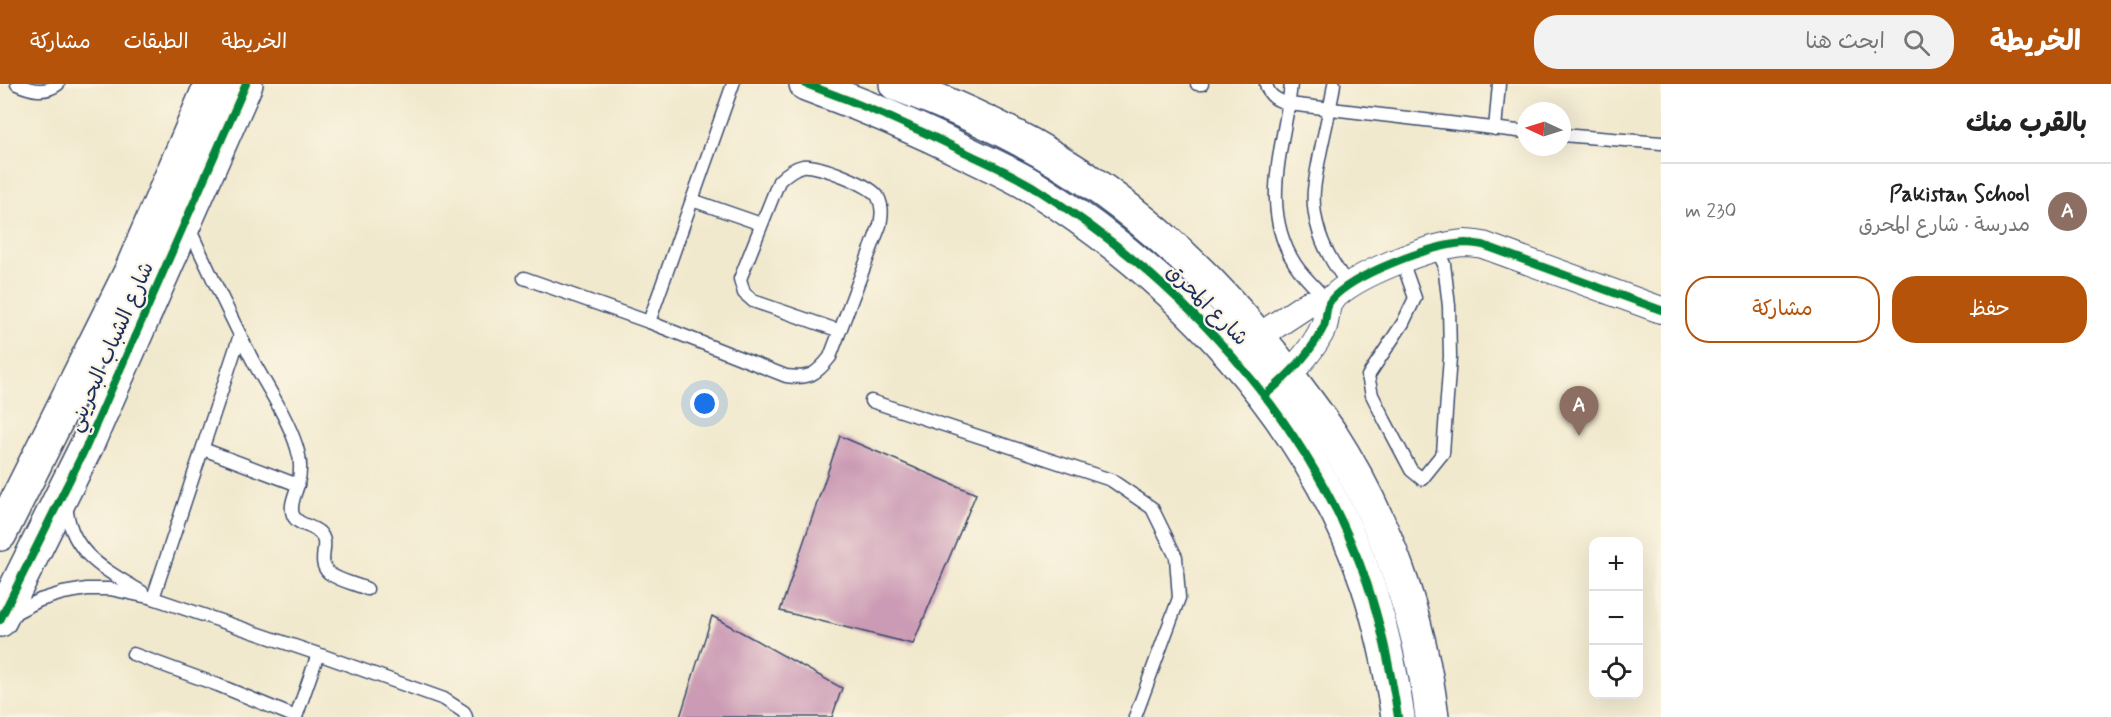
<!DOCTYPE html>
<html lang="ar">
<meta charset="utf-8">
<style>
body{margin:0;font-family:Mynerve,"Playpen Sans Arabic",sans-serif;background:#f2f2f2;color:#222;direction:rtl}
.controls{position:absolute;right:18px;bottom:18px;display:grid;overflow:hidden;border-radius:12px;box-shadow:0 6px 24px #0002}
.controls button{width:54px;height:54px;display:grid;place-items:center;padding:0;border:0;border-bottom:2px solid #e0e0e0;background:#fff;color:#222;font:30px sans-serif}
.compass{position:absolute;left:1517px;top:18px;width:54px;height:54px;border-radius:50%;background:#fff;box-shadow:0 6px 24px #0002;rotate:274deg}
.you{position:absolute;left:705px;top:320px;width:21px;height:21px;margin:-15px;border:4px solid #fff;border-radius:50%;background:#1a73e8;box-shadow:0 0 0 9px #1a73e833}
.badge{display:grid;place-items:center;width:39px;height:39px;border-radius:50%;background:#b45309;color:#fff;font-size:20px;font-weight:700}
.pin{position:absolute;translate:-50% -50px;filter:drop-shadow(0 2px 3px #0008)}
.pin::after{content:'';position:absolute;top:32px;width:21px;height:18px;background:inherit;clip-path:polygon(0 0,100% 0,50% 100%)}
.list{margin:0;padding:0;list-style:none}
h2{display:flex;justify-content:space-between;align-items:center;height:78px;margin:0;padding:0 24px;font-size:26px}
h2 small{font-size:20px;font-weight:400;color:#767676}
.list li{display:grid;grid-template-columns:39px 1fr auto;gap:18px;align-items:center;box-sizing:border-box;height:96px;padding:0 24px;border-top:2px solid #e0e0e0}
.list b{display:block;font-size:22px;white-space:nowrap}
.list p{margin:0;font-size:20px;white-space:nowrap;color:#767676}
.list em{font-size:20px;font-style:normal;color:#767676}
.actions{display:flex;gap:12px;padding:18px 24px}
.actions a{flex:1;padding:14px 0;border:2px solid #b45309;border-radius:24px;text-align:center;font-size:21px;color:#b45309}
.actions .main{background:#b45309;color:#fff}
.icon{flex:none;width:33px;height:33px;fill:none;stroke:currentColor;stroke-width:2;stroke-linecap:round;stroke-linejoin:round}
.map{position:relative;flex:none;width:1661px;height:633px;overflow:hidden;direction:ltr}
header{display:flex;align-items:center;gap:36px;box-sizing:border-box;height:84px;padding:0 30px;background:#b45309;color:#fff}
header strong{font-size:28px}
nav{display:flex;gap:33px;margin-inline-start:auto;font-size:21px}
.search{width:420px;height:54px;background:#f2f2f2;display:flex;align-items:center;gap:15px;box-sizing:border-box;padding:0 21px;border-radius:24px;color:#767676;font-size:22px}
main{display:flex}
aside{flex:1;background:#fff}
.map>svg:first-child{display:block}
.building{fill:#cb9ab4}
.lines{fill:none;stroke-linecap:round;stroke-linejoin:round}
.lane-casing{stroke:#3b4b6f;stroke-width:15}
.street-casing{stroke:#3b4b6f;stroke-width:28}
.secondary-casing{stroke:#3b4b6f;stroke-width:36}
.lane{stroke:#fff;stroke-width:12}
.street{stroke:#fff;stroke-width:26}
.secondary{stroke:#fff;stroke-width:33}
.cycleway-casing{stroke:#fcf5e5;stroke-width:11}
.cycleway{stroke:#00873e;stroke-width:8}
.labels{text-anchor:middle;dominant-baseline:central;stroke-width:4.5;stroke-linejoin:round;paint-order:stroke}
.street-label{font-size:21px;fill:#1b2f5e;stroke:#fcf5e5}
</style>
<header>
<strong>الخريطة</strong>
<div class="search"><svg class="icon" aria-label="search" viewBox="0 0 24 24"><circle cx="10" cy="10" r="6"/><path d="M15 15l6 6"/></svg>ابحث هنا</div>
<nav><a>الخريطة</a><a>الطبقات</a><a>مشاركة</a></nav>
</header>
<main>
<aside>
<h2>بالقرب منك<small></small></h2>
<ul class="list">
<li><span class="badge" style="background:#8d6e63">A</span><div><b>Pakistan School</b><p>مدرسة · شارع المحرق</p></div><em>230 m</em></li>
</ul>
<div class="actions"><a class="main">حفظ</a><a>مشاركة</a></div>
</aside>
<div class="map">
<svg width="1661" height="633" viewBox="0 0 1661 633">
<rect width="100%" height="100%" fill="#fcf5e5"/>
<filter id="ink" filterUnits="userSpaceOnUse"><feTurbulence type="fractalNoise" baseFrequency=".0167" numOctaves="2"/><feDisplacementMap in="SourceGraphic" scale="12" xChannelSelector="R" yChannelSelector="G"/><feConvolveMatrix kernelMatrix="1 2 1 2 8 2 1 2 1" color-interpolation-filters="sRGB"/></filter>
<filter id="wash" filterUnits="userSpaceOnUse"><feTurbulence type="fractalNoise" baseFrequency=".008" numOctaves="4" result="noise"/><feDisplacementMap in="SourceGraphic" scale="24" xChannelSelector="R" yChannelSelector="G"/><feGaussianBlur stdDeviation="1.35" result="paint"/><feColorMatrix in="noise" values="0 0 0 0 0 0 0 0 0 0 0 0 0 0 0 0 0 1.4 0 .05"/><feComposite in="paint" operator="in"/></filter>
<g filter="url(#wash)">
<rect width="100%" height="100%" fill="#f1e9cd"/>
<g id="blocks">
<g class="building">
<path d="M840,352l136,58 -63,150 -133,-33z"/>
<path d="M712,532l130,72 -10,29h-152z"/>
</g>
</g>
</g>
<g filter="url(#ink)">
<use href="#blocks" fill-opacity="0" stroke="#3b4b6f" stroke-width="1.5"/>
<g class="lines">
<g class="lane-casing">
<g id="lane">
<path d="M17,0c14,6 28,10 41,0"/>
<path d="M1197,0h5"/>
<path d="M1266,0c3,13 11,16 23,20l237,28"/>
<path d="M1291,0c-6,61 -33,122 4,180 9,14 23,26 34,38"/>
<path d="M1334,0c-5,35 -16,70 -20,106 -2,22 5,48 16,67 5,10 12,19 18,27"/>
<path d="M1495,45l4,-45"/>
<path d="M1562,51l99,8"/>
<path d="M692,116l69,24"/>
<path d="M189,144c21,45 42,90 65,135 14,25 35,58 43,85 4,12 4,24 1,36 -2,9 -9,21 -5,31 4,10 18,10 26,17 13,12 -4,29 10,41 10,8 27,11 38,16"/>
<path d="M1402,177l13,37 -12,25 -35,53 4,19 13,26 26,49 11,9 21,-26 7,-96 -1,-51 -5,-42 -8,-15"/>
<path d="M524,194l125,44 137,54c23,3 30,-1 44,-19l50,-132c2,-10 3,-18 -2,-28 -6,-12 -61,-33 -75,-31 -10,2 -17,8 -24,15l-39,98 4,14 9,8 87,30"/>
<path d="M649,238l84,-238"/>
<path d="M871,317l240,79 41,28 24,49 3,41 -44,119"/>
<path d="M203,365l95,36"/>
<path d="M66,419c3,50 38,66 76,89"/>
<path d="M153,514l87,-263"/>
<path d="M11,531l29,-15 23,-7 24,-4h23l43,9 165,56 126,45 20,13 2,5"/>
<path d="M133,570l85,31 78,32"/>
<path d="M296,633l22,-63"/>
</g>
</g>
<g class="street-casing">
<g id="street">
<path d="M1247,267l26,-24 35,-23 21,-2"/>
<path d="M1274,303c19,-16 40,-38 50,-61 3,-8 1,-19 7,-26 22,-25 100,-55 134,-57 6,0 12,1 18,2l178,65"/>
</g>
</g>
<g class="secondary-casing">
<g id="secondary">
<path d="M806,0c58,21 113,45 169,73 19,9 39,18 57,29 147,92 277,231 335,397 15,44 24,88 31,134"/>
<path d="M896,0c73,27 146,62 209,108 74,54 137,119 190,193 12,16 24,32 35,48 55,85 90,184 102,284"/>
<path d="M0,450l130,-261 81,-189"/>
<path d="M0,536l86,-173 160,-363"/>
</g>
</g>
<use href="#lane" class="lane"/>
<use href="#street" class="street"/>
<use href="#secondary" class="secondary"/>
<g class="cycleway-casing">
<g id="cycleway">
<path d="M806,0c58,21 113,45 169,73 19,9 39,18 57,29 147,92 277,231 335,397 15,44 24,88 31,134"/>
<path d="M1264,312c23,-19 47,-42 60,-70 3,-8 1,-19 7,-26 22,-26 100,-55 134,-57 6,0 12,1 18,2l178,65"/>
<path d="M0,536l86,-173 160,-363"/>
</g>
</g>
<use href="#cycleway" class="cycleway"/>
</g>
</g>
<g class="labels">
<g class="street-label">
<text transform="translate(1207 221) rotate(45)">شارع المحرق</text>
<text transform="translate(111 263) rotate(-66)">شارع الشباب البحريني</text>
</g>
</g>
</svg>
<div class="controls">
<button>+</button>
<button>−</button>
<button><svg class="icon" aria-label="locate" viewBox="0 0 24 24"><circle cx="12" cy="12" r="6"/><path d="M12 2v4M12 18v4M2 12h4M18 12h4"/></svg></button>
</div>
<svg class="compass" viewBox="-18 -18 36 36"><path d="M0-13l5 13h-10z" fill="#e53935"/><path d="M0 13l5-13h-10z" fill="#767676"/></svg>
<div class="you"></div>
<div class="pin badge" style="left:1579px;top:352px;background:#8d6e63">A</div>
</div>
</main>
